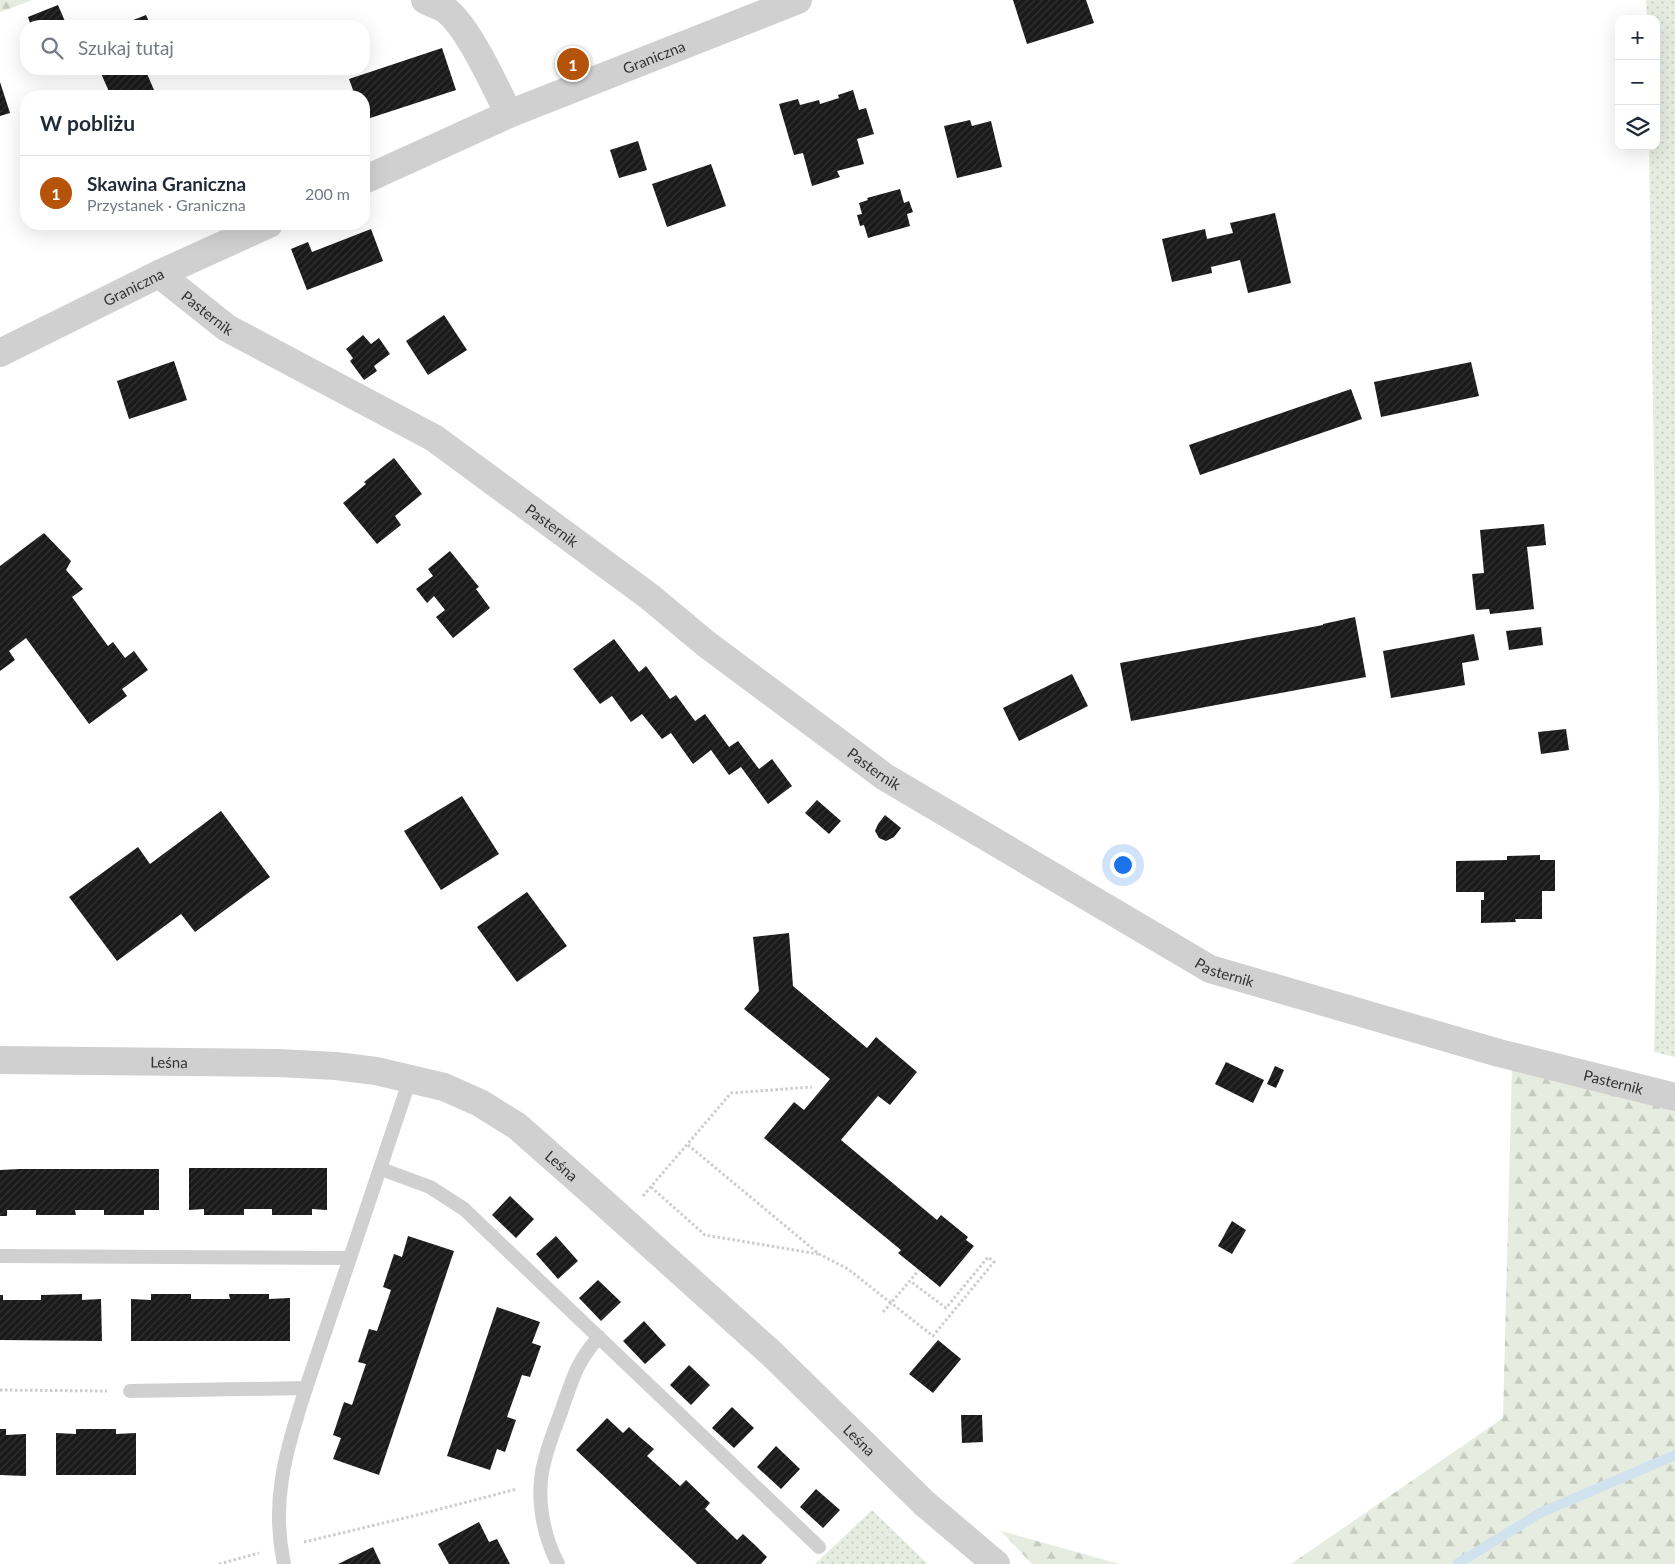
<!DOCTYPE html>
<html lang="pl">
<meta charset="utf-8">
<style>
body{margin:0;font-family:Lato,sans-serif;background:#f2f2f3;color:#1f2937}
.controls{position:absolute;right:15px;top:15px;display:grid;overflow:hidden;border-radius:10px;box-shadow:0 5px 20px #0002}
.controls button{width:45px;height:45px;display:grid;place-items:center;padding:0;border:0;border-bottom:1px solid #e0e1e3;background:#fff;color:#1f2937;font:25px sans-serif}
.you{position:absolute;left:1122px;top:864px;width:18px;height:18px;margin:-12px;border:4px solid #fff;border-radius:50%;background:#1a73e8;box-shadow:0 0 0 8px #1a73e833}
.badge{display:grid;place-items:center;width:32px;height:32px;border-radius:50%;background:#b45309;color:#fff;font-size:16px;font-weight:700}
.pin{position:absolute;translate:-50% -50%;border:2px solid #fff;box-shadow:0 1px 5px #0006}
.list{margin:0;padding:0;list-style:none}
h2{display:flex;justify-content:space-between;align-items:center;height:65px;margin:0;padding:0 20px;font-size:21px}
h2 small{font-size:16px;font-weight:400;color:#747a83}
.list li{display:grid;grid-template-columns:32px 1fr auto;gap:15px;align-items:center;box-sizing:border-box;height:75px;padding:0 20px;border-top:1px solid #e0e1e3}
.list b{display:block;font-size:19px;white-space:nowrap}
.list p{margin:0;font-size:16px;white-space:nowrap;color:#747a83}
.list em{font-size:16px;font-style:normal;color:#747a83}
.icon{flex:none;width:28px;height:28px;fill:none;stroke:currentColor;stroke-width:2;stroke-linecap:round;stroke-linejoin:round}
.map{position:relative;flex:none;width:1675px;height:1564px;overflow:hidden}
.search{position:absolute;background:#fff;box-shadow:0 5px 20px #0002;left:20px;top:20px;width:350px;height:55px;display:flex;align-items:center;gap:12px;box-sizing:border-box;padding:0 18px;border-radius:20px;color:#747a83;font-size:19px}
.panel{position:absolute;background:#fff;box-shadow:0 5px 20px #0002;left:20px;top:90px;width:350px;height:140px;border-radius:20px}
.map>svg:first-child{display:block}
.grass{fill:url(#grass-dots)}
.forest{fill:url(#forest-firs)}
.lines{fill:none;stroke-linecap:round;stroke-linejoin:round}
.stream{stroke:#cfe2ee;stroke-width:10}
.building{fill:url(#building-hatch)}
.path{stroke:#cdcdcd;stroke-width:3;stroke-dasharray:2.5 2.5;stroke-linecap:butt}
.service{stroke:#d0d0d0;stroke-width:14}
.minor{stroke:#d0d0d0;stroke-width:28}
.tertiary{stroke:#d0d0d0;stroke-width:28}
.labels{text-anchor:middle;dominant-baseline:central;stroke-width:5;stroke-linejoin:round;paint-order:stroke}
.street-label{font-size:15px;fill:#333;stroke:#fff}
</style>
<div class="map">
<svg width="1675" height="1564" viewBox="0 0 1675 1564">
<defs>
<pattern id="grass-dots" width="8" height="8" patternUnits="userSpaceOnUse" patternTransform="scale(1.25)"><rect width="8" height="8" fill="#e6ecdf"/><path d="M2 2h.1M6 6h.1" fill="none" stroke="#c6cbc0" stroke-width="1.8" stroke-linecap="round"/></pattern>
<pattern id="forest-firs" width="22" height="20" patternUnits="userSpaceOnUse" patternTransform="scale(1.25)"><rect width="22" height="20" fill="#e6ecdf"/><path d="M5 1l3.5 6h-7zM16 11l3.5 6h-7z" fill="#c6cbc0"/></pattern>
<pattern id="building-hatch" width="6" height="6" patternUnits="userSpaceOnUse" patternTransform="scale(1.25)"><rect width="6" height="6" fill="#1a1a1a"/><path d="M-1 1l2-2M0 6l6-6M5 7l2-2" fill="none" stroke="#333"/></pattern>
</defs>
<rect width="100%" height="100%" fill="#fff"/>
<g class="grass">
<path d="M1646,0h29v1057l-21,-5 5,-253 -10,-653h7v-127h-9z"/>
<path d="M872,1510l56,54h-113z"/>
</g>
<g class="forest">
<path d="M0,0h33l-33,12z"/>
<path d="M1512,1066l163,44v454h-384l212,-146z"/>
<path d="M1001,1531l119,33h-88z"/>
</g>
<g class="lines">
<path class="stream" d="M1457,1564l83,-51 135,-58"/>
</g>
<g class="building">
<path d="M1013,0h73l8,23 -67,21z"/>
<path d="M58,5l9,21h-36l-3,-9z"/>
<path d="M146,15l5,11h-33z"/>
<path d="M114,20l2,6h-17z"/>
<path d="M442,48l14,42 -92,30v-24h-18l-1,-3 8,-3 -4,-11z"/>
<path d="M99,69h46l9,21 -15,6h-28z"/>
<path d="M0,82l10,31 -10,3z"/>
<path d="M853,90l6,20 7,-2 8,26 -17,5 7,25 -27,7 3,6 -28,9 -9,-33 -9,2 -15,-51 19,-5 2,6 19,-5 1,4 19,-6 -1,-3z"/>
<path d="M970,120l2,6 19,-5 11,46 -45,11 -13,-52z"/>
<path d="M638,141l9,29 -28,8 -9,-28z"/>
<path d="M711,164l15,42 -59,21 -15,-43z"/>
<path d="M900,189l4,14 5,-2 4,11 -6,2 3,12 -42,12 -4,-13 -4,1 -3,-11 5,-1 -3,-11 9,-3 -1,-2z"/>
<path d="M1275,213l16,70 -43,10 -8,-33 -29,7 1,6 -40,9 -10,-43 43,-10 2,10 26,-6 -3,-10z"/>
<path d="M371,229l12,32 -76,29 -16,-41 17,-7 4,10z"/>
<path d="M444,315l23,35 -39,25 -22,-34z"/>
<path d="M363,335l8,9 8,-6 11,16 -16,12 3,5 -13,9 -14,-19 3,-3 -7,-9z"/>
<path d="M174,361l13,39 -58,19 -12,-38z"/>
<path d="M1471,362l8,34 -98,21 -7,-35z"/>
<path d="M1351,389l11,30 -162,56 -11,-30z"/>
<path d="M394,458l28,36 -27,22 6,9 -24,19 -34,-41 23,-19 -2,-2z"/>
<path d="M1544,524l2,21 -19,2 7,62 -44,5 -1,-5 -13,1 -4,-36 12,-1 -4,-43z"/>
<path d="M44,533l27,28 -5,9 17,19 -11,8 36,49 5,-4 12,16 9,-7 14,19 -26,19 5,7 -38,28 -63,-86 -17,13 6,9 -15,11v-105z"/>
<path d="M450,551l29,36 -3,2 14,19 -37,30 -17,-21 9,-7 -11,-14 -7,7 -11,-14 17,-13 -5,-7z"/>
<path d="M1355,617l11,60 -235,44 -11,-58 203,-38v-1z"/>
<path d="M1541,627l2,18 -34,5 -3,-19z"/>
<path d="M1474,634l5,26 -17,3 3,22 -74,13 -8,-47z"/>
<path d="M614,639l25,33 7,-6 24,33 6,-4 19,26 10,-7 24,33 9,-6 21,28 13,-10 20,27 -24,18 -27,-37 -12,8 -18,-25 -18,14 -22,-31 -9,6 -20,-25 -11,8 -19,-26 -12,8 -27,-35z"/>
<path d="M1072,674l16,32 -69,35 -16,-33z"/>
<path d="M1566,729l3,21 -28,4 -3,-22z"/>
<path d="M462,796l37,58 -58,36 -37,-59z"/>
<path d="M817,800l24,21 -12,13 -24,-21z"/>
<path d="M221,811l49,66 -75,55 -14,-18 -64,47 -48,-64 69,-50 12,17z"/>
<path d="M885,815l16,13 -7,9 -8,4 -7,-3 -4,-7 3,-7z"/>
<path d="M1540,855v5h15v31h-13v28h-27l1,3 -35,1v-23h3v-8h-28v-31l51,-1v-4z"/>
<path d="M527,892l40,54 -50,36 -40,-55z"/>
<path d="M789,933l4,53 74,62 9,-11 41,35 -27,33 -12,-9 -37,44 96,80 4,-5 27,22 -2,3 8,6 -34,41 -42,-34 3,-3 -137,-112 30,-36 10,8 26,-31 -86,-70 15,-18 -6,-54z"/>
<path d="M1226,1062l38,18 -11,23 -38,-19z"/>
<path d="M1275,1066l9,4 -8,18 -9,-4z"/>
<path d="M189,1168h138v42l-15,-1v6h-40v-6h-28v6h-40v-6l-15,1z"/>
<path d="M20,1169h139v41h-15v5h-40v-5h-29l1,5h-40v-5h-29v6h-7v-46z"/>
<path d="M510,1196l24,23 -18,19 -24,-23z"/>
<path d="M1232,1221l14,9 -14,24 -14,-8z"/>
<path d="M408,1236l46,15 -75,224 -46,-16 8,-21 -8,-3 11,-33 8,3 14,-41 -8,-2 11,-33 8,2 14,-41 -8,-3 11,-33 8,3z"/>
<path d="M556,1236l22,25 -20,18 -22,-25z"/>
<path d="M598,1280l23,22 -20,19 -22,-23z"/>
<path d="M82,1294v6l19,-1 1,42 -102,-1v-45h3v5h38v-5z"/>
<path d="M151,1294h40v5h39l-1,-5h40v5l21,-1v43h-159v-42l20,1z"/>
<path d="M497,1307l43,15 -8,21 9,3 -11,31 -8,-2 -15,42 9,3 -11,32 -8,-3 -7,21 -43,-14z"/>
<path d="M644,1321l22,24 -21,19 -22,-23z"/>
<path d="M938,1340l23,19 -28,34 -24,-19z"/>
<path d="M689,1365l21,20 -19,20 -21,-20z"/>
<path d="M732,1407l22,21 -20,20 -22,-20z"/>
<path d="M961,1415h21l1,27 -21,1z"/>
<path d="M607,1418l16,15 6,-6 12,11 13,11 -7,7 33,30 6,-6 24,23 -5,6 32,31 6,-6 12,11 12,12 -6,7h-64l-121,-114z"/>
<path d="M0,1429h6v6l20,-1v42l-26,-1z"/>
<path d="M76,1429h40v5l20,-1v42h-80v-42l20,1z"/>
<path d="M776,1446l24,23 -19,20 -24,-22z"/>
<path d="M816,1489l24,21 -17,18 -23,-21z"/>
<path d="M479,1522l10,20 8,-3 13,25h-61l-11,-20z"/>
<path d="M373,1547l8,17h-43z"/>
</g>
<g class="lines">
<g class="path">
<path d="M688,1145l131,109 29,15 43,34 28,-33"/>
<path d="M651,1187l54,48 113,19"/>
<path d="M643,1196l88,-103 81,-6"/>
<path d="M883,1312l8,-9 42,33 61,-74 -6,-5 -42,51 -36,-27"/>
<path d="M0,1390l107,1"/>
<path d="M304,1542l113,-27 100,-26"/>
<path d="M219,1564l40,-11"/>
</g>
<g class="service">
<path d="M381,1169l49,18 34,22 355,338"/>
<path d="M0,1256l350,2 60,-179"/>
<path d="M130,1391l176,-3 44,-130"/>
<path d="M284,1564c-14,-65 3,-115 22,-176"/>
<path d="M558,1564c-16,-31 -23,-71 -13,-105 4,-16 10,-31 16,-47 11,-31 15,-50 38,-75"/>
</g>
<g class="minor">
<path d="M425,0c6,3 12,5 18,8 24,15 52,79 66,106"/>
<path id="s1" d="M159,274l68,54 207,110 216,159 55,46 180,134 325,192 289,84 176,44"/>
</g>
<g class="tertiary">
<path id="s2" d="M364,180l145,-66 289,-114"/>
<path id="s3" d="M0,353l159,-79 110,-50"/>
<path id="s4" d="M0,1060l278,3 58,3 40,5 68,16 36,16 37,23 67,59 188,169 152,149 72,61"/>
</g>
</g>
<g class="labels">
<g class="street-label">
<text stroke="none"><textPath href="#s2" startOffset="315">Graniczna</textPath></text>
<text stroke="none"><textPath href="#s3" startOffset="149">Graniczna</textPath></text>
<text stroke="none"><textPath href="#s1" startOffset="62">Pasternik</textPath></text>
<text stroke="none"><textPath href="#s1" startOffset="468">Pasternik</textPath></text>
<text stroke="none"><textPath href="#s1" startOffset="872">Pasternik</textPath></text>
<text stroke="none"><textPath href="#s1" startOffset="1278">Pasternik</textPath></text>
<text stroke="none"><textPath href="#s4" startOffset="169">Leśna</textPath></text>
<text stroke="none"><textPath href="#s1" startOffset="1682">Pasternik</textPath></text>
<text stroke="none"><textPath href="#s4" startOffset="589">Leśna</textPath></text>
<text stroke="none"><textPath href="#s4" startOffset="994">Leśna</textPath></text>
</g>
</g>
</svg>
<div class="controls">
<button>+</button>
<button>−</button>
<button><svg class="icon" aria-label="layers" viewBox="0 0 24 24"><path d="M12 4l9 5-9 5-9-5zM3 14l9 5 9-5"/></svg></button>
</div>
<div class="you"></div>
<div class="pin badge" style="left:573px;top:64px">1</div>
<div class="search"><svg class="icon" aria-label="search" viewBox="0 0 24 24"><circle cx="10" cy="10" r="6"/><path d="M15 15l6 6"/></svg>Szukaj tutaj</div>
<section class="panel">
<h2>W pobliżu<small></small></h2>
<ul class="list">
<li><span class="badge">1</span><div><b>Skawina Graniczna</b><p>Przystanek · Graniczna</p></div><em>200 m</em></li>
</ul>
</section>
</div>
